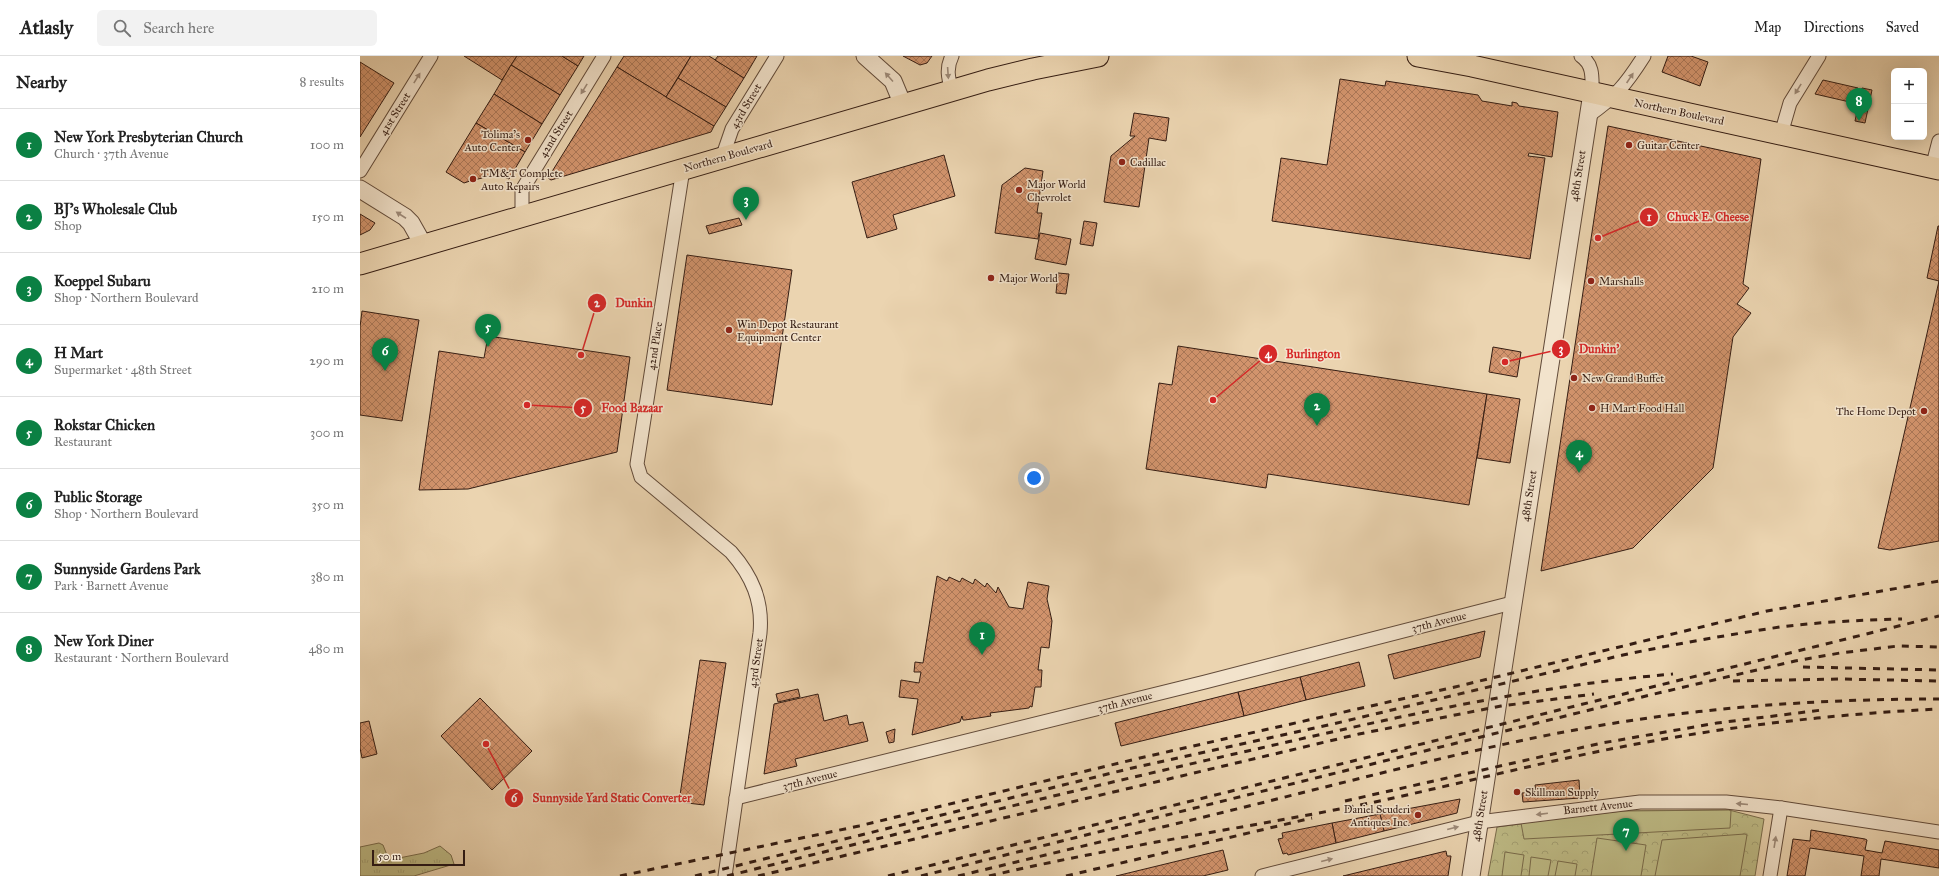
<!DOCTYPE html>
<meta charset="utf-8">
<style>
body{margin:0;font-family:"IM FELL Great Primer",serif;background:#f2f2f2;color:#222}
.controls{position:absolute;right:12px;top:12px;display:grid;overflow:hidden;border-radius:6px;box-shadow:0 4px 16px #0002}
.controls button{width:36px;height:36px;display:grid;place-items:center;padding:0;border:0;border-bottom:1px solid #e0e0e0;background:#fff;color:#222;font:20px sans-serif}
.scale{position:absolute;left:12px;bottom:10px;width:93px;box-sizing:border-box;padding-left:4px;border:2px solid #351d13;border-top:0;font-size:11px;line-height:14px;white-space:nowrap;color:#351d13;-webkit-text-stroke:3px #f2e3cc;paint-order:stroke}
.you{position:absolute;left:674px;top:422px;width:14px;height:14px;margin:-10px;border:3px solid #fff;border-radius:50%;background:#1a73e8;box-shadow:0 0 0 6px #1a73e833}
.badge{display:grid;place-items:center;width:26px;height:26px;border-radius:50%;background:#0b8043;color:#fff;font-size:13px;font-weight:700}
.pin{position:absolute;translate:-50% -33px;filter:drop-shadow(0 1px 2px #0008)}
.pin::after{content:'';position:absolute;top:21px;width:14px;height:12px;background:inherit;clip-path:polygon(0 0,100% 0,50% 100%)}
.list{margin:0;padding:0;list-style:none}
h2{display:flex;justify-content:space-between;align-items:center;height:52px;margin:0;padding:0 16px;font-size:17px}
h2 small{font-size:13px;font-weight:400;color:#767676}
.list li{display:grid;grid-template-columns:26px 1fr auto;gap:12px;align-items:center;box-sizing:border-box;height:72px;padding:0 16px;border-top:1px solid #e0e0e0}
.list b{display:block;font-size:15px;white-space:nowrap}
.list p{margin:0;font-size:13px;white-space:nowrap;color:#767676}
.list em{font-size:13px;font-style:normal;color:#767676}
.icon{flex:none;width:22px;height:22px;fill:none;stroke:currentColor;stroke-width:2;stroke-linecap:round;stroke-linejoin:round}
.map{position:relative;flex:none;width:1579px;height:820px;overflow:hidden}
header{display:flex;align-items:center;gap:24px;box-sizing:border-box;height:56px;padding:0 20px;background:#fff;border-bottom:1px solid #e0e0e0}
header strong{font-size:19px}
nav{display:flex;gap:22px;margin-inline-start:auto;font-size:14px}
.search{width:280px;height:36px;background:#f2f2f2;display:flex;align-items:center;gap:10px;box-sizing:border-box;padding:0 14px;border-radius:6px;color:#767676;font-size:15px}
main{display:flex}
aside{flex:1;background:#fff}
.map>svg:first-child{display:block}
.grass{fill:url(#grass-tufts);stroke:#7a6c4c}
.forest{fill:url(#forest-crowns);stroke:#7a6c4c}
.garden{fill:#bebb86;stroke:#7a6c4c}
.building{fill:url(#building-cross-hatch);stroke:#351d13}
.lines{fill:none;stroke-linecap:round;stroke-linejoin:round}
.minor-casing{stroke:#624b3a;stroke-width:15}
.tertiary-casing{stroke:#624b3a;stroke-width:19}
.primary-casing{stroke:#351d13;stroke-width:23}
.minor{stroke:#f2e3cc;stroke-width:13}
.tertiary{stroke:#f2e3cc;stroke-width:17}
.primary{stroke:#ebd4b0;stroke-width:21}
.rail{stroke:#351d13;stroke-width:3;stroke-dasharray:7 7;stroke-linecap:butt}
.oneway{fill:#9d8a79}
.poi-dot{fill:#8f2418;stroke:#f2e3cc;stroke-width:1.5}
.labels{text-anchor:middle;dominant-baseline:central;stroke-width:3;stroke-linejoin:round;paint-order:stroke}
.street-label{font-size:11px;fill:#351d13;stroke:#f2e3cc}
.poi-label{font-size:11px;fill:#351d13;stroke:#f2e3cc;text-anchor:start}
.leader{fill:none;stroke:#d62828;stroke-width:1.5}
.callout-dot{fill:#d62828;stroke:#f2e3cc;stroke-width:1.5}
.mark-label{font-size:12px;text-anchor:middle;font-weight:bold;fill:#fff}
.callout-label{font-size:12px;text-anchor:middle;font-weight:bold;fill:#d62828;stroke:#f2e3cc;stroke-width:3;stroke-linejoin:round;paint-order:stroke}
</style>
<header>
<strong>Atlasly</strong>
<div class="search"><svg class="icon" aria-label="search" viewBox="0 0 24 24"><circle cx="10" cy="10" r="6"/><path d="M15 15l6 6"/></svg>Search here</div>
<nav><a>Map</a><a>Directions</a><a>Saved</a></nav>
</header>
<main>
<aside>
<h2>Nearby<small>8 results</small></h2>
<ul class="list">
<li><span class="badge">1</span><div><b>New York Presbyterian Church</b><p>Church · 37th Avenue</p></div><em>100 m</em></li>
<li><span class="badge">2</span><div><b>BJ's Wholesale Club</b><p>Shop</p></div><em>150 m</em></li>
<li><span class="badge">3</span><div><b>Koeppel Subaru</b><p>Shop · Northern Boulevard</p></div><em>210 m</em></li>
<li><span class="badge">4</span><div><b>H Mart</b><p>Supermarket · 48th Street</p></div><em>290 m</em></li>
<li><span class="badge">5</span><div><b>Rokstar Chicken</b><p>Restaurant</p></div><em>300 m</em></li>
<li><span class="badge">6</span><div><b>Public Storage</b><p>Shop · Northern Boulevard</p></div><em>350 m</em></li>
<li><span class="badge">7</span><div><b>Sunnyside Gardens Park</b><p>Park · Barnett Avenue</p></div><em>380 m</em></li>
<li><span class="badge">8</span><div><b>New York Diner</b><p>Restaurant · Northern Boulevard</p></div><em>480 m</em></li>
</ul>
</aside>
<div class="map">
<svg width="1579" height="820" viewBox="0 0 1579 820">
<defs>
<pattern id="grass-tufts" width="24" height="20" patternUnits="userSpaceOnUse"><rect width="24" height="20" fill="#bebb86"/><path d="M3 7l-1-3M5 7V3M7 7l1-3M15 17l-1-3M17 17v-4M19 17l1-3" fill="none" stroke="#a4a073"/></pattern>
<pattern id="forest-crowns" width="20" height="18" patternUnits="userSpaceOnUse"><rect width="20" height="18" fill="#bebb86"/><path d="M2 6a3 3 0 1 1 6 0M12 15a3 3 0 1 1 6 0" fill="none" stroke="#a4a073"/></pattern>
<pattern id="building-cross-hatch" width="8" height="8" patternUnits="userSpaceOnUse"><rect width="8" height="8" fill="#d2946d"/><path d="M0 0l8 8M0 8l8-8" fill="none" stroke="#ab7858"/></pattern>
</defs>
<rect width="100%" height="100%" fill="#ebd4b0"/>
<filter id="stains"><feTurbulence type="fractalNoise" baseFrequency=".005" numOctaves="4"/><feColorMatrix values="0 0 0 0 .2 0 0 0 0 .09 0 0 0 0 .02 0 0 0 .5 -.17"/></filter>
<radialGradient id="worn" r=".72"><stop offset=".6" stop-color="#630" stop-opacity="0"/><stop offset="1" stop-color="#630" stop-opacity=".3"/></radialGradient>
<path class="grass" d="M19,787l4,2 6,15 35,-7 16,-7 11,9 3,9 -40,12h-54v-29z"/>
<path class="forest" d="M1369,754l35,9 -9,57h-267l9,-49 125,-16z"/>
<g class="garden">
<path d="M1262,755l107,-1 2,1 -1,17 -206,11 -3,-16z"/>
<path d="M1385,778l2,1 -7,41h-85l7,-36z"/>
<path d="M1237,782l49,7 -5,31h-50z"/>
<path d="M1145,796l19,3 -3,21h-19z"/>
<path d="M1171,801l20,3 -3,16h-19z"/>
<path d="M1198,805l19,3 -2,12h-20z"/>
</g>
<g class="building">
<path d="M104,0h53l-15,24z"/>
<path d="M157,0h45l16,10 -18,29 -49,-30z"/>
<path d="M202,0h22l-6,10z"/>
<path d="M264,0h67l-25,41 -49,-30z"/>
<path d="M331,0h18l35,22 -18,29 -48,-29z"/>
<path d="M358,0h39l-13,22 -29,-18z"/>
<path d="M543,0h29l-5,7 -7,2z"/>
<path d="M1308,0h23l17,6 -8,24 -38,-14z"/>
<path d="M0,6l34,21 -34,54z"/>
<path d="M151,9l49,30 -18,29 -48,-30z"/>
<path d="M257,11l97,59 -3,6 -160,48 -3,-2z"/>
<path d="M318,22l48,29 -12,19 -48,-29z"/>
<path d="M980,23l45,7 1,-5 92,14 4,6 30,5v-4l5,1 2,3 39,6 -6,45 -23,-4 -1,3 17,2 -15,101 -258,-38 9,-63 46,7z"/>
<path d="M1463,24l35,8 -4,15 -39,-9z"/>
<path d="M1502,32l10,2 -7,33 -10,-2z"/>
<path d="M134,38l48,30 -17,28 -49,-29z"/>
<path d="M774,57l35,5 -3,23 -17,-3 -10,69 -35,-5 7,-46 24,-20h-5z"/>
<path d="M116,67l49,29 -16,27 -11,-5 -20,5 -4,3 -4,-1 -6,2 -18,-11z"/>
<path d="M1248,70l153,33 -18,125 6,4 -12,16 14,9 -18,24 -20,131 -80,80 -92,23z"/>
<path d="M584,99l11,41 -62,19 4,14 -30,9 -15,-56z"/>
<path d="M665,112l18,3 -6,42h5l-4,26 -43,-6 7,-48z"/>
<path d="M0,158l15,9 -5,7 -10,5z"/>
<path d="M379,162l3,7 -33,9 -3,-8z"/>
<path d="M724,165l13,2 -4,23 -13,-2z"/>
<path d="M1578,170h1v315l-49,9 -12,-2 61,-267 -12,-3z"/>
<path d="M680,177l31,6 -5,26 -31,-6z"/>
<path d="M327,199l105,15 -20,135 -105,-15z"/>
<path d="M698,217l11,1 -3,20 -10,-1z"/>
<path d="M2,255l57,9 -17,101 -42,-6v-88z"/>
<path d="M128,280l142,21 -13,95 -149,37 -49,1 20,-139 45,7z"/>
<path d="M818,290l309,48 -18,111 -201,-31 -2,14 -120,-19 13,-86 13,2z"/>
<path d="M1133,291l28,5 -4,25 -28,-5z"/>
<path d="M1127,338l33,5 -10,64 -33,-5z"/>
<path d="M577,520l10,5 2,-4 11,5 2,-4 11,6 2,-5 10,8 2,-4 9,10 2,-6 11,20 14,2 5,-27 21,4 -2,13 5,22 -3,27 -8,-1 -3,23h4l-1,17h-6l-3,20 -2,-1 -1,2 -39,5 1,3 -26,4h-2l-1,-4 -2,6 -48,13 6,-36 -19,-2 2,-17 18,3 2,-11h-7l1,-10 8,1z"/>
<path d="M1125,575l-5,26 -86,22 -6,-24z"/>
<path d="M340,604l26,3 -22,142 -25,-3z"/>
<path d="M999,606l6,24 -59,14 -6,-23z"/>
<path d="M940,621l6,23 -62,16 -6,-24z"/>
<path d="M438,633l2,8 -22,5 -2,-8z"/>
<path d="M878,636l6,24 -123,30 -6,-23z"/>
<path d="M458,638l6,27 23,-6 2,10 14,-3 5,19 -73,18 2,7 -33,8 10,-70z"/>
<path d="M120,642l52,53 -40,39 -51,-54z"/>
<path d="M9,665l8,33 -15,4 -2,-10v-25z"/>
<path d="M535,673l-1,13 -5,1 -3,-11z"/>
<path d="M1219,724l1,18 -57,4 -1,-9 14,-1 -1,-7z"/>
<path d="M1100,743l-3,14 -73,18 -4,-17z"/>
<path d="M1020,758l4,17 -48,12 -4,-20z"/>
<path d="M972,767l4,20 -48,12 -1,-2 -4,1 -5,-15 5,-1 -1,-5z"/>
<path d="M1451,774l54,9 2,1 -2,10 17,3 3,-12 54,9v18l-58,-9 -2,17h-18l3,-20 -54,-8 -5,28h-18l6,-37 17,2z"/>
<path d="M863,794l5,20 -25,6h-87z"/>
<path d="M1086,795l1,5h4l-3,20h-105z"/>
</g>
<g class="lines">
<g class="minor-casing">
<g id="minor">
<path d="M592,0c-6,12 -4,22 0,34"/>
<path d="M1221,0c13,9 11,22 11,37"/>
<path d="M1228,60c28,-20 37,-30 56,-60"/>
<path d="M1421,78l9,-31 29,-47"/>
<path d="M362,102l10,-29 45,-73"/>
<path d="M1572,112l7,-27"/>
<path d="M323,113l-46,295 4,13 90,75c21,24 32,49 29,81l-35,243"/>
<path d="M0,115l71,-115"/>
<path d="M162,160v-26l82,-134"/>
<path d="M376,742l469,-116 307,-79"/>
<path d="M902,820l217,-54 161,-20h86l55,6 158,24"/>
<path d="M1410,820l11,-68"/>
</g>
</g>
<g class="tertiary-casing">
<g id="tertiary">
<path d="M505,0l28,25 10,24"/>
<path d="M0,133l45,28 6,6 13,23"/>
<path d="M1111,820l121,-783"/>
</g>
</g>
<g class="primary-casing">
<g id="primary">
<path d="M1058,0l54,10 467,103"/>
<path d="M0,208l628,-184 45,-11 65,-13"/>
</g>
</g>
<use href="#minor" class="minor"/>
<use href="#tertiary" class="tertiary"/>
<use href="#primary" class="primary"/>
<g class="rail">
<path d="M1443,611l136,3"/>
<path d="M1373,625l106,-2 100,2"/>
<path d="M985,745l257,-58 115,-20 105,-13"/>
<path d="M260,820l239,-50 281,-68 315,-71 312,-76 172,-30"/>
<path d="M335,820l433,-107 205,-45 290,-69c52,-11 104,-20 157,-28 40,-5 81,-7 122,-8"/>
<path d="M367,820c177,-44 355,-88 534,-128 136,-31 272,-62 412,-74"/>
<path d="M398,820l601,-142 142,-28 93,-12"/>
<path d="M528,820l1051,-260"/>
<path d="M561,820l729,-181 145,-34 45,-8 58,-7 41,1"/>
<path d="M598,820c116,-28 232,-55 347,-84 101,-25 201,-51 304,-68 109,-18 219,-25 330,-25"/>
<path d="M629,820c128,-30 258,-48 386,-74 84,-18 167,-40 251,-56 104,-20 208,-32 313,-37"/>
<path d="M706,820l246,-58"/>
</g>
</g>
<defs><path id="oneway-solid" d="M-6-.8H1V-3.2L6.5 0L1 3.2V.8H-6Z"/></defs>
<g class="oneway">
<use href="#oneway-solid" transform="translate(588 17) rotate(86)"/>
<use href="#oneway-solid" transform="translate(529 21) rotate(-132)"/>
<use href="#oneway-solid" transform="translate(57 22) rotate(-58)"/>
<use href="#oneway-solid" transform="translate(1270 22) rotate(-56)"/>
<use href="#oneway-solid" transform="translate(224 33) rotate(122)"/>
<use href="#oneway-solid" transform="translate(1438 33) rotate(122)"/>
<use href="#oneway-solid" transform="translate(41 159) rotate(-147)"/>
<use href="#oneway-solid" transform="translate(1382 748) rotate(-175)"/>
<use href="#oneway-solid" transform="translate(1182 758) rotate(173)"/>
<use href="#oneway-solid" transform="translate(1093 772) rotate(-14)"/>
<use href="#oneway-solid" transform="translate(1415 786) rotate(-81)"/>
<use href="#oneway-solid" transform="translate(967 804) rotate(-14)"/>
</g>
<g class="poi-dot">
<circle cx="168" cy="84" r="4"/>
<circle cx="1269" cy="89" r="4"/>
<circle cx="762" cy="106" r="4"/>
<circle cx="113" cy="123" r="4"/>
<circle cx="659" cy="134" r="4"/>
<circle cx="631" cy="222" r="4"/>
<circle cx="1231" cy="225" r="4"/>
<circle cx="369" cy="274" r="4"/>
<circle cx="1214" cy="322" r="4"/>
<circle cx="1232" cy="352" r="4"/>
<circle cx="1564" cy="355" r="4"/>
<circle cx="1157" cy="736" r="4"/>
<circle cx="1058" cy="759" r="4"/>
</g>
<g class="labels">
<g class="street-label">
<text transform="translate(386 50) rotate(-59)">43rd Street</text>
<text transform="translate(1319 56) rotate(12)">Northern Boulevard</text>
<text transform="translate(35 58) rotate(-58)">41st Street</text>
<text transform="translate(196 78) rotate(-58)">42nd Street</text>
<text transform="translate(368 100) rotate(-16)">Northern Boulevard</text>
<text transform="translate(1218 120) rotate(-81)">48th Street</text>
<text transform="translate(295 290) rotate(-81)">42nd Place</text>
<text transform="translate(1169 440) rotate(-81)">48th Street</text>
<text transform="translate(1079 566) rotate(-14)">37th Avenue</text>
<text transform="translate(396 607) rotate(-82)">43rd Street</text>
<text transform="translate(765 646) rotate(-14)">37th Avenue</text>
<text transform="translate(450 724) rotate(-14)">37th Avenue</text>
<text transform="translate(1238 751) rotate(-6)">Barnett Avenue</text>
<text transform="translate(1120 760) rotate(-81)">48th Street</text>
</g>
<g class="poi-label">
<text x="160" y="78" text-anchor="end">Tolima's<tspan x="160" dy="13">Auto Center</tspan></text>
<text x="1277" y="89">Guitar Center</text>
<text x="770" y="106">Cadillac</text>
<text x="121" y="117">TM&amp;T Complete<tspan x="121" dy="13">Auto Repairs</tspan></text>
<text x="667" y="128">Major World<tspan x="667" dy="13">Chevrolet</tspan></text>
<text x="639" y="222">Major World</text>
<text x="1239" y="225">Marshalls</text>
<text x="377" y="268">Win Depot Restaurant<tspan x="377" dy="13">Equipment Center</tspan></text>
<text x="1222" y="322">New Grand Buffet</text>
<text x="1240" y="352">H Mart Food Hall</text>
<text x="1556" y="355" text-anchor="end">The Home Depot</text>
<text x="1165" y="736">Skillman Supply</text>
<text x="1050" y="753" text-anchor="end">Daniel Scuderi<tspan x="1050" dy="13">Antiques Inc.</tspan></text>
</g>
</g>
<path class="leader" d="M1238 182L1289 161M221 299L237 247M1145 306L1201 293M853 344L908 298M167 349L223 352M126 688L154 742"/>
<g class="callout-dot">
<circle cx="1238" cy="182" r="4"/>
<circle cx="221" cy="299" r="4"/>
<circle cx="1145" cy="306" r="4"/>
<circle cx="853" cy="344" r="4"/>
<circle cx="167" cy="349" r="4"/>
<circle cx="126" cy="688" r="4"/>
<circle cx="1289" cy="161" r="10"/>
<circle cx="237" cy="247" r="10"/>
<circle cx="1201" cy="293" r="10"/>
<circle cx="908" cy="298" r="10"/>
<circle cx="223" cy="352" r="10"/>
<circle cx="154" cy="742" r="10"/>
</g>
<g class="mark-label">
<text x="1289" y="165">1</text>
<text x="237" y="251">2</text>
<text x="1201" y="297">3</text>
<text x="908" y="302">4</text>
<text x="223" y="356">5</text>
<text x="154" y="746">6</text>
</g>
<g class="callout-label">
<text x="1348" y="165">Chuck E. Cheese</text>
<text x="274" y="251">Dunkin</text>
<text x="1239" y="297">Dunkin'</text>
<text x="953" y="302">Burlington</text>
<text x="272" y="356">Food Bazaar</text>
<text x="252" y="746">Sunnyside Yard Static Converter</text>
</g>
<rect width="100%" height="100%" filter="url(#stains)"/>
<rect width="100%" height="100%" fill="url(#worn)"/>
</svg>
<div class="controls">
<button>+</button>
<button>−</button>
</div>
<div class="scale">50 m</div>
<div class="you"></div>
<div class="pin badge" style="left:622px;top:599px">1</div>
<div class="pin badge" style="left:957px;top:370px">2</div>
<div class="pin badge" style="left:386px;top:164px">3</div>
<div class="pin badge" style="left:1219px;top:417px">4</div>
<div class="pin badge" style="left:128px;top:291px">5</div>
<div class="pin badge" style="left:25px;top:315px">6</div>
<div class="pin badge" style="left:1266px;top:795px">7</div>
<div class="pin badge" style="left:1499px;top:65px">8</div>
</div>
</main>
